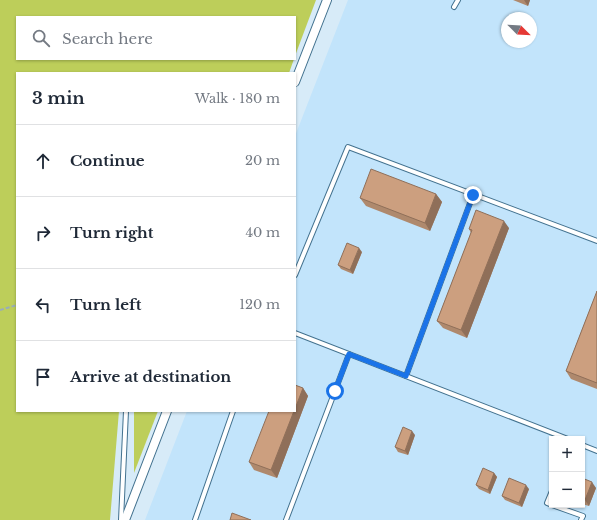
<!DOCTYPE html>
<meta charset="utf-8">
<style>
body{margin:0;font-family:"Libre Baskerville",serif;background:#f2f2f3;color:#1f2937}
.controls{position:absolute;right:12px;bottom:12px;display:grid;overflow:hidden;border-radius:0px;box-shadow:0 1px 3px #0004}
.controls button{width:36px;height:36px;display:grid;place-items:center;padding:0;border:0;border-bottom:1px solid #e0e1e3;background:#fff;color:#1f2937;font:20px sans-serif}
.compass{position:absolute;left:501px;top:12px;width:36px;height:36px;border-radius:50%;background:#fff;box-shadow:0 1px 3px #0004;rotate:114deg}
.stop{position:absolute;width:12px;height:12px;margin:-9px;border:3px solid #1a73e8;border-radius:50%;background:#fff}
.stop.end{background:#1a73e8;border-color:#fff;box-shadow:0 1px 4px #0008}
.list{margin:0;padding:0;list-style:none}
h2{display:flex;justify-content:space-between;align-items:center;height:52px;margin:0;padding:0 16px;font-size:17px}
h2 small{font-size:13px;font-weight:400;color:#747a83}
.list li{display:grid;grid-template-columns:26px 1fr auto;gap:12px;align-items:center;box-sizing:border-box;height:72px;padding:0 16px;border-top:1px solid #e0e1e3}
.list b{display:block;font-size:15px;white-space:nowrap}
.list em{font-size:13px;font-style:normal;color:#747a83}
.icon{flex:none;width:22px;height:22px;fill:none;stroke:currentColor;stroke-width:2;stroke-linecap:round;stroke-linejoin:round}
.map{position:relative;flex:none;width:597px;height:520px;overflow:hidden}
.search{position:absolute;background:#fff;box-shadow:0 1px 3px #0004;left:16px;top:16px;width:280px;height:44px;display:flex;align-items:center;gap:10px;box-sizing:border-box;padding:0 14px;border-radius:0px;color:#747a83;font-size:15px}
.panel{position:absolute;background:#fff;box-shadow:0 1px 3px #0004;left:16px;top:72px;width:280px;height:340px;border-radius:0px}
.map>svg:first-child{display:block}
.built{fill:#c2e4fb;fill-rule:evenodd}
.green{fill:#bdce5a}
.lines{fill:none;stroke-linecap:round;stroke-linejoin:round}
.service-casing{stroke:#43728f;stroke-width:6}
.minor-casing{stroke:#43728f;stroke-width:10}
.path{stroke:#99adba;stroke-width:2;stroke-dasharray:4 2;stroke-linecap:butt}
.service{stroke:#fff;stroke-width:4}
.minor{stroke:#fff;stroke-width:8}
.wall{fill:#af896d}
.shaded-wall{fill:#8f6f59}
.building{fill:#cc9f7f;stroke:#8f6f59}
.route{stroke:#1a73e8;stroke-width:5}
</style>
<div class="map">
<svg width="597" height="520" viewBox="0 0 597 520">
<rect width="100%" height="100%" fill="#d7ebf8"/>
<path class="built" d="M348,0h249v520h-452l42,-109h108v-275zM507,18h24v24h-24zM552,439h30v66h-30z"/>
<g class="green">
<path d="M0,0h316l-21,56v-39h-278v42h277l-5,14h-272v338h102l-9,109h-110z"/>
<path d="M134,411h24l-24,62z"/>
</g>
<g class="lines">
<g class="service-casing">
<g id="service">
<path d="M454,7l4,-7"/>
<path d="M295,275l53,-128 249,94"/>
<path d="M295,333l273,106"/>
<path d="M406,376l67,-181"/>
<path d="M582,445l15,6"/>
<path d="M552,491l-5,12 5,2"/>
<path d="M552,505l31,11 -2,4"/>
<path d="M121,520l5,-109"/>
<path d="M195,520l38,-109"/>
<path d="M286,520l63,-166"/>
</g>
</g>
<g class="minor-casing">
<g id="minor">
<path d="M295,82l32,-82"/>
<path d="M125,520l42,-109"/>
</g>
</g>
<path class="path" d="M0,310l17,-5"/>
<use href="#service" class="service"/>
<use href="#minor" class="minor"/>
</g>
<g class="wall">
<path d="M513,0h17l-2,6z"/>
<path d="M436,194l6,8 -12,29 -64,-25 -6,-8z"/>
<path d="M509,228l-42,110 -24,-10 -6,-7 34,-88 -2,-4z"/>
<path d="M362,252l-9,22 -12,-5 -3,-4z"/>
<path d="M597,291v98l-26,-10 -5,-8z"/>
<path d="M303,388l5,8 -31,82 -23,-8 -5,-8z"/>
<path d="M415,435l-7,20 -10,-3 -3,-5z"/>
<path d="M494,473l3,4 -7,17 -11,-5 -3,-4z"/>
<path d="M582,478l14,10 -7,18 -7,-2z"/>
<path d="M529,489l-7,18 -17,-7 -3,-4z"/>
</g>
<g class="shaded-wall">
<path d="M524,0h6l-2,6z"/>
<path d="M436,194l6,8 -12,29 -5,-8z"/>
<path d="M504,221l5,7 -42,110 -6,-8z"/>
<path d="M359,248l3,4 -9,22 -3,-4z"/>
<path d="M303,388l5,8 -31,82 -6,-8 23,-59h1v-2z"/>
<path d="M412,431l3,4 -7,20 -3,-4z"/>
<path d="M494,473l3,4 -7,17 -2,-4z"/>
<path d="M592,482l4,6 -7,18 -4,-6z"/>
<path d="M526,485l3,4 -7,18 -3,-4z"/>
</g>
<g class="building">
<path d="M371,169l65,25 -11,29 -65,-25z"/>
<path d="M476,210l28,11 -43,109 -24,-9 35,-91 -3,-1z"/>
<path d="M347,243l12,5 -9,22 -12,-5z"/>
<path d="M597,291v92l-31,-12z"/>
<path d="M295,385l8,3 -8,21z"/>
<path d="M269,411h25l-23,59 -22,-8z"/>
<path d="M403,427l9,4 -7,20 -10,-4z"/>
<path d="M483,468l11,5 -6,17 -12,-5z"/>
<path d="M509,478l17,7 -7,18 -17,-7z"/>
<path d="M582,478l10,4 -7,18 -3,-1z"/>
<path d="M232,513l19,7h-21z"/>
</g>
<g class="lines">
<path class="route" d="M335,391l14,-37 57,22 67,-181"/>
</g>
</svg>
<div class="controls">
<button>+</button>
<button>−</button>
</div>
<svg class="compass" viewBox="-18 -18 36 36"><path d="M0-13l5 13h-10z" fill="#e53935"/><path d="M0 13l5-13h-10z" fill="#747a83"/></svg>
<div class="stop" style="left:335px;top:391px"></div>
<div class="stop end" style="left:473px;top:195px"></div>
<div class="search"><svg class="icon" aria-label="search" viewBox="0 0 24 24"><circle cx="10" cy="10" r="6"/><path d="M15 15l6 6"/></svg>Search here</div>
<section class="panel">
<h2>3 min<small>Walk · 180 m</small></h2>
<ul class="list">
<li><svg class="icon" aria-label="ahead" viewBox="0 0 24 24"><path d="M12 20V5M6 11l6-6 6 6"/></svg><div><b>Continue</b></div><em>20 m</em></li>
<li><svg class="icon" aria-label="right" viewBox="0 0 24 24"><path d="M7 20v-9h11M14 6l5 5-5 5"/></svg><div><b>Turn right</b></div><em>40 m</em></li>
<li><svg class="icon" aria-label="left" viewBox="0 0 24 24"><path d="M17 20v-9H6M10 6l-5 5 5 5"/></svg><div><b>Turn left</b></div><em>120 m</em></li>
<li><svg class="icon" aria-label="arrive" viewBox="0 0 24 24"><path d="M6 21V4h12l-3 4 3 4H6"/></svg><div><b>Arrive at destination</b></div></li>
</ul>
</section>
</div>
